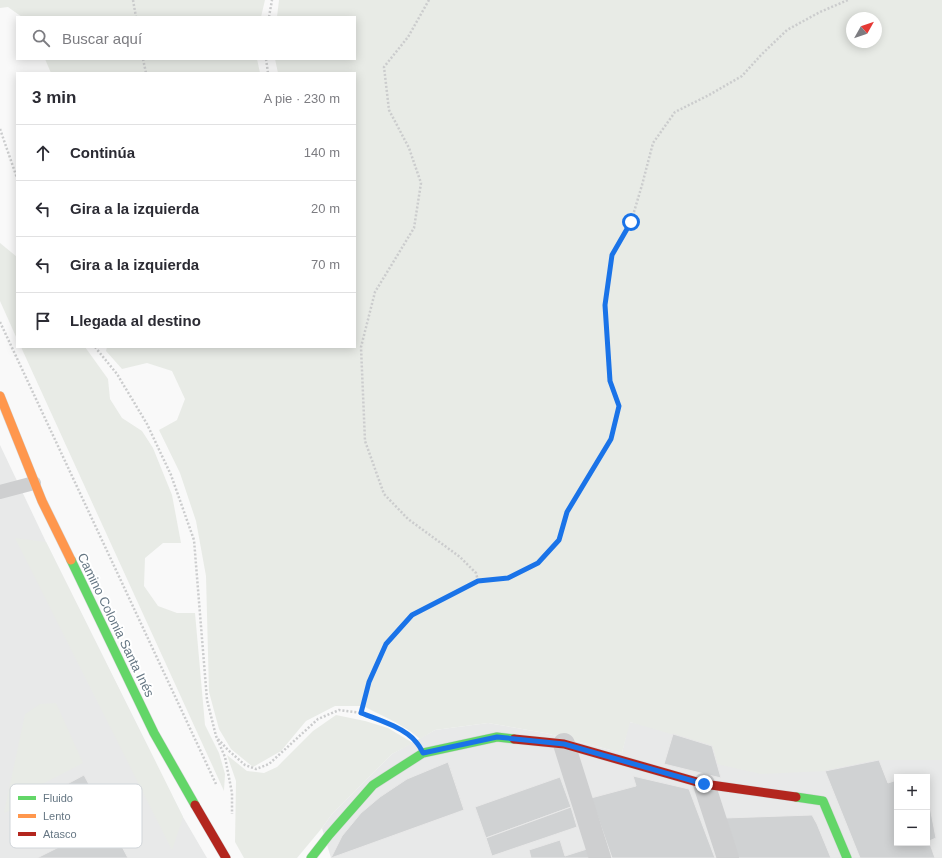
<!DOCTYPE html>
<html lang="es">
<meta charset="utf-8">
<style>
body{margin:0;font-family:Helvetica,sans-serif;background:#f2f2f3;color:#2b2b33}
.controls{position:absolute;right:12px;bottom:12px;display:grid;overflow:hidden;border-radius:0px;box-shadow:0 2px 10px #0003}
.controls button{width:36px;height:36px;display:grid;place-items:center;padding:0;border:0;border-bottom:1px solid #e1e1e2;background:#fff;color:#2b2b33;font:20px sans-serif}
.compass{position:absolute;left:846px;top:12px;width:36px;height:36px;border-radius:50%;background:#fff;box-shadow:0 2px 10px #0003;rotate:50deg}
.stop{position:absolute;width:12px;height:12px;margin:-9px;border:3px solid #1a73e8;border-radius:50%;background:#fff}
.stop.end{background:#1a73e8;border-color:#fff;box-shadow:0 1px 4px #0008}
.list{margin:0;padding:0;list-style:none}
h2{display:flex;justify-content:space-between;align-items:center;height:52px;margin:0;padding:0 16px;font-size:17px}
h2 small{font-size:13px;font-weight:400;color:#7c7c81}
.list li{display:grid;grid-template-columns:26px 1fr auto;gap:12px;align-items:center;box-sizing:border-box;height:56px;padding:0 16px;border-top:1px solid #e1e1e2}
.list b{display:block;font-size:15px;white-space:nowrap}
.list em{font-size:13px;font-style:normal;color:#7c7c81}
.icon{flex:none;width:22px;height:22px;fill:none;stroke:currentColor;stroke-width:2;stroke-linecap:round;stroke-linejoin:round}
.map{position:relative;flex:none;width:942px;height:858px;overflow:hidden}
.search{position:absolute;background:#fff;box-shadow:0 2px 10px #0003;left:16px;top:16px;width:340px;height:44px;display:flex;align-items:center;gap:10px;box-sizing:border-box;padding:0 14px;border-radius:0px;color:#7c7c81;font-size:15px}
.panel{position:absolute;background:#fff;box-shadow:0 2px 10px #0003;left:16px;top:72px;width:340px;height:276px;border-radius:0px}
.map>svg:first-child{display:block}
.built{fill:#e8e9e9;fill-rule:evenodd}
.green{fill:#e8ebe6;fill-rule:evenodd}
.building{fill:#d0d2d3;stroke:#e8e8e8}
.lines{fill:none;stroke-linecap:round;stroke-linejoin:round}
.fast-casing{stroke:#d5d6d7;stroke-width:10}
.slow-casing{stroke:#d5d6d7;stroke-width:10}
.jam-casing{stroke:#d5d6d7;stroke-width:10}
.path{stroke:#cbcccd;stroke-width:2.5;stroke-dasharray:2 2;stroke-linecap:butt}
.lane{stroke:#cecfd0;stroke-width:14}
.street{stroke:#cecfd0;stroke-width:22}
.fast{stroke:#63d668;stroke-width:9}
.slow{stroke:#ff974d;stroke-width:9}
.jam{stroke:#b3261e;stroke-width:9}
.route{stroke:#1a73e8;stroke-width:5}
.labels{text-anchor:middle;dominant-baseline:central;stroke-width:4;stroke-linejoin:round;paint-order:stroke}
.street-label{font-size:13px;fill:#657683;stroke:#fff}
.key{fill:#fff;stroke:#d1d6da;stroke-width:1}
.key-label{font-size:11px;fill:#657683}
</style>
<div class="map">
<svg width="942" height="858" viewBox="0 0 942 858">
<rect width="100%" height="100%" fill="#f9f9f9"/>
<g class="built">
<path d="M0,445l46,97 137,275 24,41h-207z"/>
<path d="M629,722l250,38h63v98h-611l-9,-30 10,-14 60,-60 43,-24 53,-7 57,10 77,20zM897,777h30v66h-30z"/>
</g>
<g class="green">
<path d="M0,0h265l-4,17h-239l-14,-10 -8,1z"/>
<path d="M279,0h663v760h-63l-54,11 -64,3 -44,-10 -5,-18 -82,-24 -8,31 -77,-20 -57,-10 -53,7 -15,9 -10,-8 -15,-9 -32,-16h-28l-29,15 -25,30 -28,16 -22,-18 -12,-20 -10,-37 -3,-116 -10,-55 -16,-48 -21,-43 18,-10 8,-21 -13,-28 -25,-8 -25,6 -16,-18 1,-4h248v-274h-77l-3,-14h80v-42h-78zM852,18h24v24h-24z"/>
<path d="M45,59h212l3,14h-209z"/>
<path d="M0,243l17,14v82l-17,-38z"/>
<path d="M21,347h64l23,32 2,20 12,19 20,13 11,17 19,47 9,48h-18l-18,15 -1,28 14,20 19,7h18l10,112 14,28 6,21 -1,17z"/>
<path d="M15,538l31,4 137,275 -11,33z"/>
<path d="M56,703l27,60 -58,30 -1,12 -20,8 21,-99 15,-10z"/>
<path d="M336,715l29,6 23,7 25,15 -21,11 -60,60 -10,14 -25,30h-53l-9,-16 1,-61 -9,-26 20,16 17,2 13,-6 36,-36z"/>
</g>
<g class="building">
<path d="M673,734l39,12 9,32 -57,-14z"/>
<path d="M879,760l9,23 9,-3v63h30v-41h2l7,36 -7,3 6,17h-75l-35,-87z"/>
<path d="M448,762l16,48 -133,48 11,-22 19,-23 19,-16 27,-18z"/>
<path d="M84,775l44,83h-91l28,-14 -24,-46z"/>
<path d="M633,776l56,13 26,69h-103l-21,-60 45,-12z"/>
<path d="M560,777l11,30 -85,31 -11,-31z"/>
<path d="M571,807l6,20 -85,29 -6,-18z"/>
<path d="M812,815l5,9 14,34h-94l-13,-40z"/>
<path d="M560,840l5,16 22,-7 3,9h-59l-2,-8z"/>
</g>
<g class="lines">
<g class="fast-casing">
<g id="fast">
<path d="M71,560l83,173 41,72"/>
<path d="M796,797l27,4 24,57"/>
<path d="M311,858l18,-23 44,-50 50,-32 74,-16 17,2"/>
</g>
</g>
<g class="slow-casing">
<path id="slow" d="M0,396l42,105 29,59"/>
</g>
<g class="jam-casing">
<g id="jam">
<path d="M514,739l50,5 140,40 92,13"/>
<path d="M195,805l31,53"/>
</g>
</g>
<g class="path">
<path d="M133,0l3,17"/>
<path d="M429,0l-21,37 -24,30 5,43 20,38 12,35 -7,45 -39,64 -14,55 4,94 19,53 24,25 52,38 16,16 2,8"/>
<path d="M269,17l3,-17"/>
<path d="M143,59l3,14"/>
<path d="M266,59l2,14"/>
<path d="M0,129l17,49"/>
<path d="M0,322l216,462"/>
<path d="M95,347l22,27 30,50 24,51 23,65 13,160 9,36 9,21 7,36v21"/>
<path d="M361,713l8,-31 17,-38 26,-29 66,-34 31,-3 29,-15 21,-23 8,-28 44,-73 8,-33 -10,-25 -4,-76 7,-50 19,-33 11,-37 11,-42 22,-31 34,-17 33,-19 19,-21 26,-25 33,-18 28,-12"/>
<path d="M218,739l10,11 17,15 11,4 13,-5 49,-45 21,-9 22,3 17,6 25,12 3,2"/>
</g>
<path class="lane" d="M0,492l34,-9"/>
<g class="street">
<path d="M564,744l36,114"/>
<path d="M704,784l24,74"/>
</g>
<use href="#fast" class="fast"/>
<use href="#slow" class="slow"/>
<use href="#jam" class="jam"/>
</g>
<g class="lines">
<path class="route" d="M631,222l-19,33 -7,50 5,76 9,25 -8,33 -44,73 -8,28 -21,23 -30,15 -30,3 -66,34 -26,29 -17,38 -8,31c16,6 44,15 55,29 3,3 5,7 7,11l74,-16 67,7 140,40"/>
</g>
<g class="labels">
<g class="street-label">
<text transform="translate(116 625) rotate(64)">Camino Colonia Santa Inés</text>
</g>
</g>
<rect x="10" y="784" width="132" height="64" rx="6" class="key"/>
<rect x="18" y="796" width="18" height="4" fill="#63d668"/>
<rect x="18" y="814" width="18" height="4" fill="#ff974d"/>
<rect x="18" y="832" width="18" height="4" fill="#b3261e"/>
<g class="key-label">
<text x="43" y="802">Fluido</text>
<text x="43" y="820">Lento</text>
<text x="43" y="838">Atasco</text>
</g>
</svg>
<div class="controls">
<button>+</button>
<button>−</button>
</div>
<svg class="compass" viewBox="-18 -18 36 36"><path d="M0-13l5 13h-10z" fill="#e53935"/><path d="M0 13l5-13h-10z" fill="#7c7c81"/></svg>
<div class="stop" style="left:631px;top:222px"></div>
<div class="stop end" style="left:704px;top:784px"></div>
<div class="search"><svg class="icon" aria-label="search" viewBox="0 0 24 24"><circle cx="10" cy="10" r="6"/><path d="M15 15l6 6"/></svg>Buscar aquí</div>
<section class="panel">
<h2>3 min<small>A pie · 230 m</small></h2>
<ul class="list">
<li><svg class="icon" aria-label="ahead" viewBox="0 0 24 24"><path d="M12 20V5M6 11l6-6 6 6"/></svg><div><b>Continúa</b></div><em>140 m</em></li>
<li><svg class="icon" aria-label="left" viewBox="0 0 24 24"><path d="M17 20v-9H6M10 6l-5 5 5 5"/></svg><div><b>Gira a la izquierda</b></div><em>20 m</em></li>
<li><svg class="icon" aria-label="left" viewBox="0 0 24 24"><path d="M17 20v-9H6M10 6l-5 5 5 5"/></svg><div><b>Gira a la izquierda</b></div><em>70 m</em></li>
<li><svg class="icon" aria-label="arrive" viewBox="0 0 24 24"><path d="M6 21V4h12l-3 4 3 4H6"/></svg><div><b>Llegada al destino</b></div></li>
</ul>
</section>
</div>
